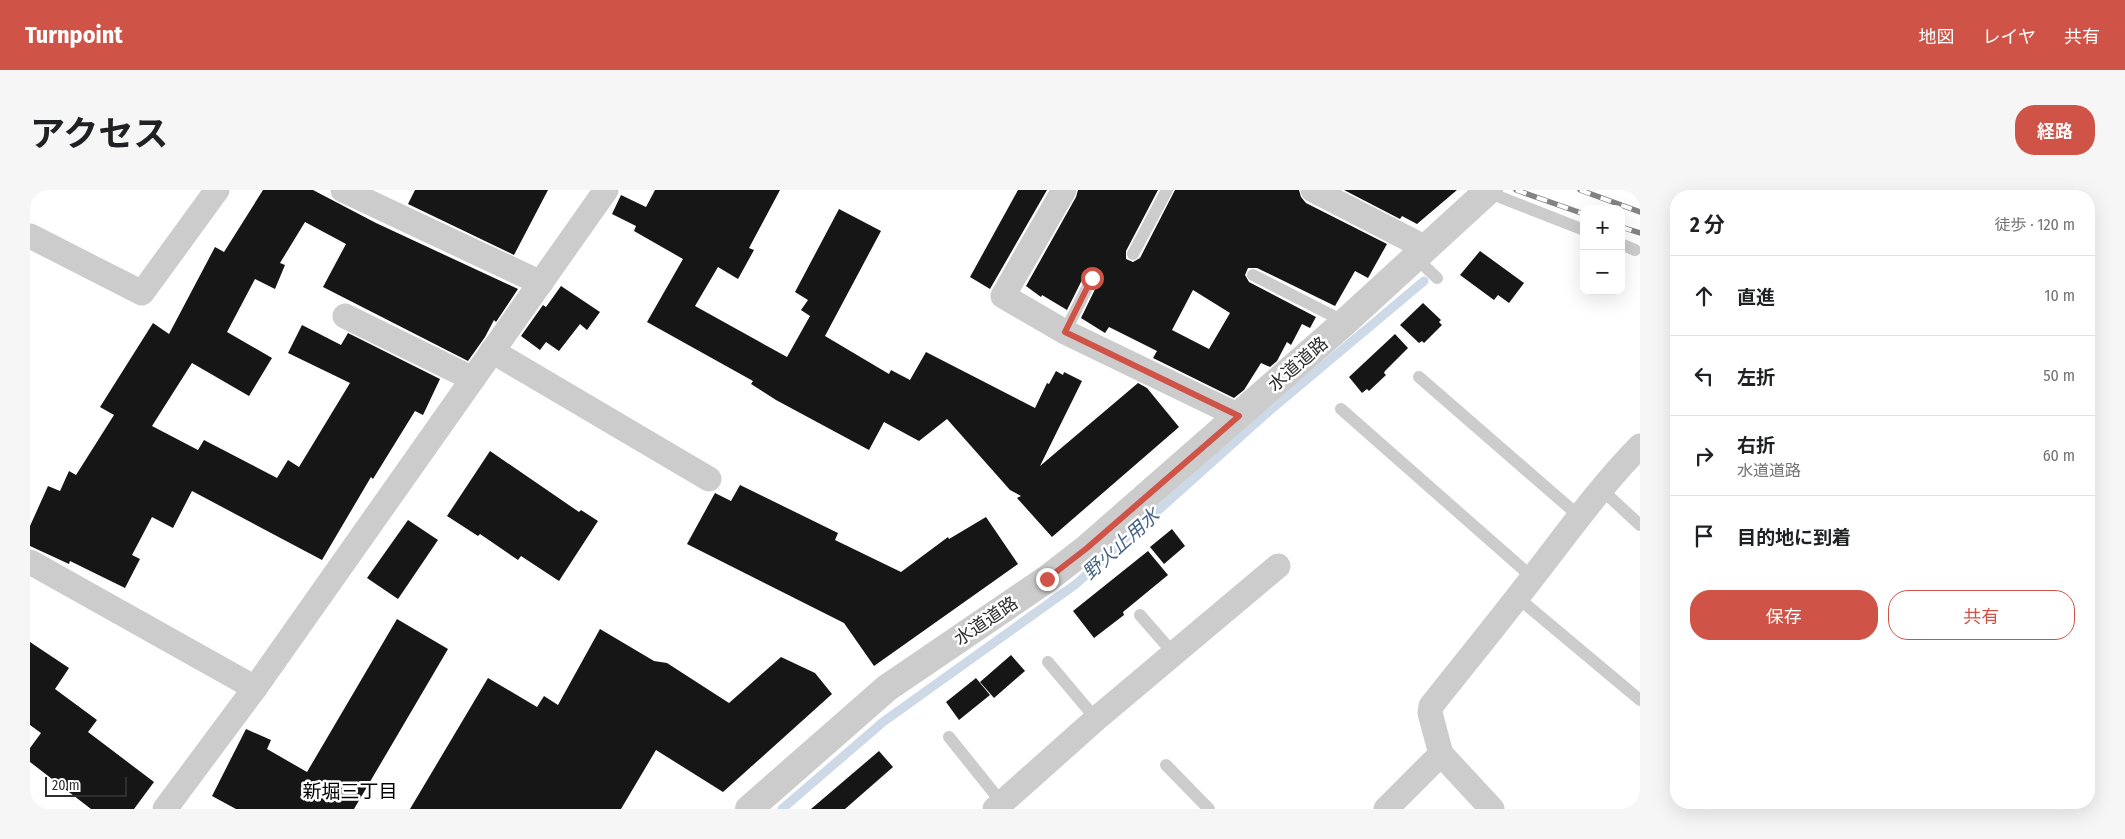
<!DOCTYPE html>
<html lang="ja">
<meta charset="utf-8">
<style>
body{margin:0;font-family:"Fira Sans Condensed","Noto Sans JP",sans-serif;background:#f6f6f6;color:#202124}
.controls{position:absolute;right:15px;top:15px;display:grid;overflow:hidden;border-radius:10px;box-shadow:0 5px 20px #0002}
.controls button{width:45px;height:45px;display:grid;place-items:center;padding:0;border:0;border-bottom:1px solid #e0e0e0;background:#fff;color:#202124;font:25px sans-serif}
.scale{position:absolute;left:15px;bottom:12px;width:82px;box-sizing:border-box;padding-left:5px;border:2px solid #2f2f2f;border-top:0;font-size:14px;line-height:18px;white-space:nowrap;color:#2f2f2f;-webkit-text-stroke:4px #fff;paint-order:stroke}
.stop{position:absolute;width:15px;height:15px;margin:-11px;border:4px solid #cf5347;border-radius:50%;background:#fff}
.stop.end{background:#cf5347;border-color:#fff;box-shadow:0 1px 5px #0008}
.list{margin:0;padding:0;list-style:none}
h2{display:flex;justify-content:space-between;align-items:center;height:65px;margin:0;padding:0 20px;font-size:21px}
h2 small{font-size:16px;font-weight:400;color:#757577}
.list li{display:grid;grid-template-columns:32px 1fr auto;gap:15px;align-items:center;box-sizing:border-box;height:80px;padding:0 20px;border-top:1px solid #e0e0e0}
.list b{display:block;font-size:19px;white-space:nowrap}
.list p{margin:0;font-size:16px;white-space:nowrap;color:#757577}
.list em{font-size:16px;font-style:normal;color:#757577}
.actions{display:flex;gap:10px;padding:15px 20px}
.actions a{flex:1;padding:11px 0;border:1px solid #cf5347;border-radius:20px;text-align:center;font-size:18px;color:#cf5347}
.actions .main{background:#cf5347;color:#fff}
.icon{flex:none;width:28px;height:28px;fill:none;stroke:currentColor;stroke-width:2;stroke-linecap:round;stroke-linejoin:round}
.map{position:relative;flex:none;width:1610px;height:619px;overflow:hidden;border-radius:20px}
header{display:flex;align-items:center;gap:30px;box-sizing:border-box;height:70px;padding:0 25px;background:#cf5347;color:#fff}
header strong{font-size:24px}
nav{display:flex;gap:28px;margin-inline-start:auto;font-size:18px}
.intro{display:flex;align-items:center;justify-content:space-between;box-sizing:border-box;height:120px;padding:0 30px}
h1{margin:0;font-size:35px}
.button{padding:12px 22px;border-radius:20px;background:#cf5347;color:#fff;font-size:18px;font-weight:700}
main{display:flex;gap:30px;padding:0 30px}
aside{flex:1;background:#fff;border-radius:20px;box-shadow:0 5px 20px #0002}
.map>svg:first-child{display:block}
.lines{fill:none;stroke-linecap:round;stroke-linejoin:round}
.stream{stroke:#cdd9e7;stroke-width:9}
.building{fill:#161616;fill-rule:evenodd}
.service{stroke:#ccc;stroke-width:12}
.minor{stroke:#ccc;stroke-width:25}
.tertiary{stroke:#ccc;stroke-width:28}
.rail-casing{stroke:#848484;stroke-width:5.5}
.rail{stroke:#fff;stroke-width:4;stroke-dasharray:11;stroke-linecap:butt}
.route{stroke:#cf5347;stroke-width:6}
.labels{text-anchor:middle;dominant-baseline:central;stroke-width:5;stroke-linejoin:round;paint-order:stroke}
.street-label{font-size:18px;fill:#2f2f2f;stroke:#fff}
.water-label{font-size:19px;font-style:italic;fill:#476387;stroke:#fff}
.neighbourhood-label{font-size:19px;fill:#000;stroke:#fff}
</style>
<header>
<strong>Turnpoint</strong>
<nav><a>地図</a><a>レイヤ</a><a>共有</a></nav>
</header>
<div class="intro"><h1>アクセス</h1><a class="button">経路</a></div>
<main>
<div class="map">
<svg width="1610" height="619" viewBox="0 0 1610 619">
<rect width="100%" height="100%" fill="#fff"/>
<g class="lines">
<path class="stream" d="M752,619l101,-87 193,-138 191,-171 157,-132"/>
</g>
<g class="building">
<path d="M233,0h50l63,33 142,66 -22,33 -2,-2 -9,17 -17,24 -145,-74 23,-43 -41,-22 -25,41 5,2 -10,24 -20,-10 -28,53 45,26 -23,38 -57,-33 -40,63 46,24 6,-10 73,38 11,-18 11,7 51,-84 -62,-30 14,-28 39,20 7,-12 92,46 -17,36 -8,-4 -42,68 -2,-2 -49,83 -130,-69 -19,37 -21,-11 -20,38 8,4 -15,29 -55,-27 -1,3 -39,-18v-20l18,-40 12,5 9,-20 7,4 38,-60 -14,-8 53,-84 16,11 46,-87 9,5z"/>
<path d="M385,0h133l-34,65 -106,-51z"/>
<path d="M625,0h125l-31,58 5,2 -16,29 -20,-12 -23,39 92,51 23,-41 -9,-6 7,-10 -13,-8 44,-83 42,22 -56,105 64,38 2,-4 19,10 16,-28 109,56 12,-25 2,1 7,-13 7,4 1,-3 18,9 -42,85 98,-83 9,5 32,39 -127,110 -35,-39 4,-2 -11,-6 -63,-71 -28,22 -35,-19 -15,28 -93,-50 -25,-16 2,-3 -106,-59 36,-63 -49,-28 2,-5 -24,-12 9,-19 25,12z"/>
<path d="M988,0h29l-57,99 -20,-12z"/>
<path d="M1048,0h80l-32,61v8l7,3 7,-4 35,-68h124l2,7 5,6 81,41 -19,34 -13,-7 -20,35 -78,-38h-9l-3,7 4,7 67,35 -6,11 -8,-4 -11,21 -4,-3 -10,19 -7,6 -9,-4 -17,27 -10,8 -81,-40 4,-7 -48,-24 -4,6 -24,-15 18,-37v-7l-3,-3 -5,-1 -6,4 -18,36 -25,-15 -1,2 -15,-11 50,-89zM1163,100l37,23 -21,36 -37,-19z"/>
<path d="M1314,0h113l-40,34 -15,-8 -2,3z"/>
<path d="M1450,61l44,32 -15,20 -11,-8 -4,5 -34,-25z"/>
<path d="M531,96l39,26 -13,18 -7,-6 -21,27 -13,-9 -6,8 -19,-14 22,-31 3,2z"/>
<path d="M1393,113l18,17 -2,2 3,3 -18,18 -2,-2 -3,2 -19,-18z"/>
<path d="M1365,144l13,14 -23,23 -1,2 2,2 -17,16 -2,-2 -5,4 -13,-16z"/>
<path d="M460,261l89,61 2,-2 17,11 -39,60 -38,-25 -3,4 -38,-26 -2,2 -31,-20z"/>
<path d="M710,295l98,48 -3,7 66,32 47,-35 1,2 37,-22 32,47 -144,102 -30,-43 -157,-79 28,-51 16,8z"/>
<path d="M378,330l30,20 -40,59 -31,-21z"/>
<path d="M1142,339l13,17 -21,18 -14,-17z"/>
<path d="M1118,361l20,24 -45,37 1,3 -30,23 -21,-27z"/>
<path d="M367,429l51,30 -94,160h-118l-24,-13 34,-67 25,11 -4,9 40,23z"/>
<path d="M570,439l54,32 13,2 62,40 52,-46 34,16 17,21 -109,98 -67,-42 -35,59h-211l78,-131 49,29 7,-11 14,9z"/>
<path d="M0,452l39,26 -14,21 42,31 -9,12 66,50 -20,27h-43l-61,-47v-14l11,-15 -11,-8z"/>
<path d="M981,465l14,16 -31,27 -14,-16z"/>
<path d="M946,488l14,17 -31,25 -13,-18z"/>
<path d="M849,561l14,16 -48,42h-34z"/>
</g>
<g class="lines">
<g class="service">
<path d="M1457,2l97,38"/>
<path d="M1591,54l14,6"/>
<path d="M1103,64l34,-64"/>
<path d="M1386,68l21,20"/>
<path d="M1223,85l92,47"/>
<path d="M1035,142l27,-54"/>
<path d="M1389,187l160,139"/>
<path d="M1311,219l192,169"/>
<path d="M1571,299l39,36"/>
<path d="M1487,407l123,103"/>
<path d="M1110,425l34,39"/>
<path d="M1018,472l48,57"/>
<path d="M919,547l53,66"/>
<path d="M1136,575l43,44"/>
</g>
<g class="minor">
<path d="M313,0l198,93"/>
<path d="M1034,0l-61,106 62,36 174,84"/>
<path d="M1283,0l113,58"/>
<path d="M0,46l112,57 75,-103"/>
<path d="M315,126l128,63"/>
<path d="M462,161l217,128"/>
<path d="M0,372l225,126"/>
<path d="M135,619l90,-121 351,-498"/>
<path d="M965,619l101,-90 182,-153"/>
<path d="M1356,619l55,-55"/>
<path d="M1462,619l-51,-55 -11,-41 1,-7c34,-43 69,-86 102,-129 35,-45 67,-90 107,-131"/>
</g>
<path class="tertiary" d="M719,619l138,-121 160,-109 40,-31 258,-226 144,-132"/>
<g class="rail-casing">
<g id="rail">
<path d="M1486,0l68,24"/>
<path d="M1550,0l60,22"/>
<path d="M1591,37l19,6"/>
</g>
</g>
<use href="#rail" class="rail"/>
</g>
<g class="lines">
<path class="route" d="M1017,389l40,-31 152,-132 -174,-84 27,-54"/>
</g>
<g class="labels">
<g class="street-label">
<text transform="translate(1268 174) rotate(-41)">水道道路</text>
<text transform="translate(956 431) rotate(-34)">水道道路</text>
</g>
<g class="water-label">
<text transform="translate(1091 354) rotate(-42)">野火止用水</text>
</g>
<g class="neighbourhood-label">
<text x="320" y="601">新堀三丁目</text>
</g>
</g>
</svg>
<div class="controls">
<button>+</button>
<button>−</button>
</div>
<div class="scale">20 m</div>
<div class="stop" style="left:1062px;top:88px"></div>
<div class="stop end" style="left:1017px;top:389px"></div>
</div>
<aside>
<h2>2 分<small>徒歩 · 120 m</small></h2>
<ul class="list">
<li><svg class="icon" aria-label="ahead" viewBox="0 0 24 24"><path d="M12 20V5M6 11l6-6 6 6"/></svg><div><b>直進</b></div><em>10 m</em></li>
<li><svg class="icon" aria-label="left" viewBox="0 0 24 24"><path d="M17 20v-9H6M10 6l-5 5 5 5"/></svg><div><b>左折</b></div><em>50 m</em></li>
<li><svg class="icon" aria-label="right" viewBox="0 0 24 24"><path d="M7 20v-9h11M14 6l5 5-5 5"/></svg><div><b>右折</b><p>水道道路</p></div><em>60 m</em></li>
<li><svg class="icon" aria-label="arrive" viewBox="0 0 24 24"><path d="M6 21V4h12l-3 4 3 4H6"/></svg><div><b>目的地に到着</b></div></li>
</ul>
<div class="actions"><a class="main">保存</a><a>共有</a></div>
</aside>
</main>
